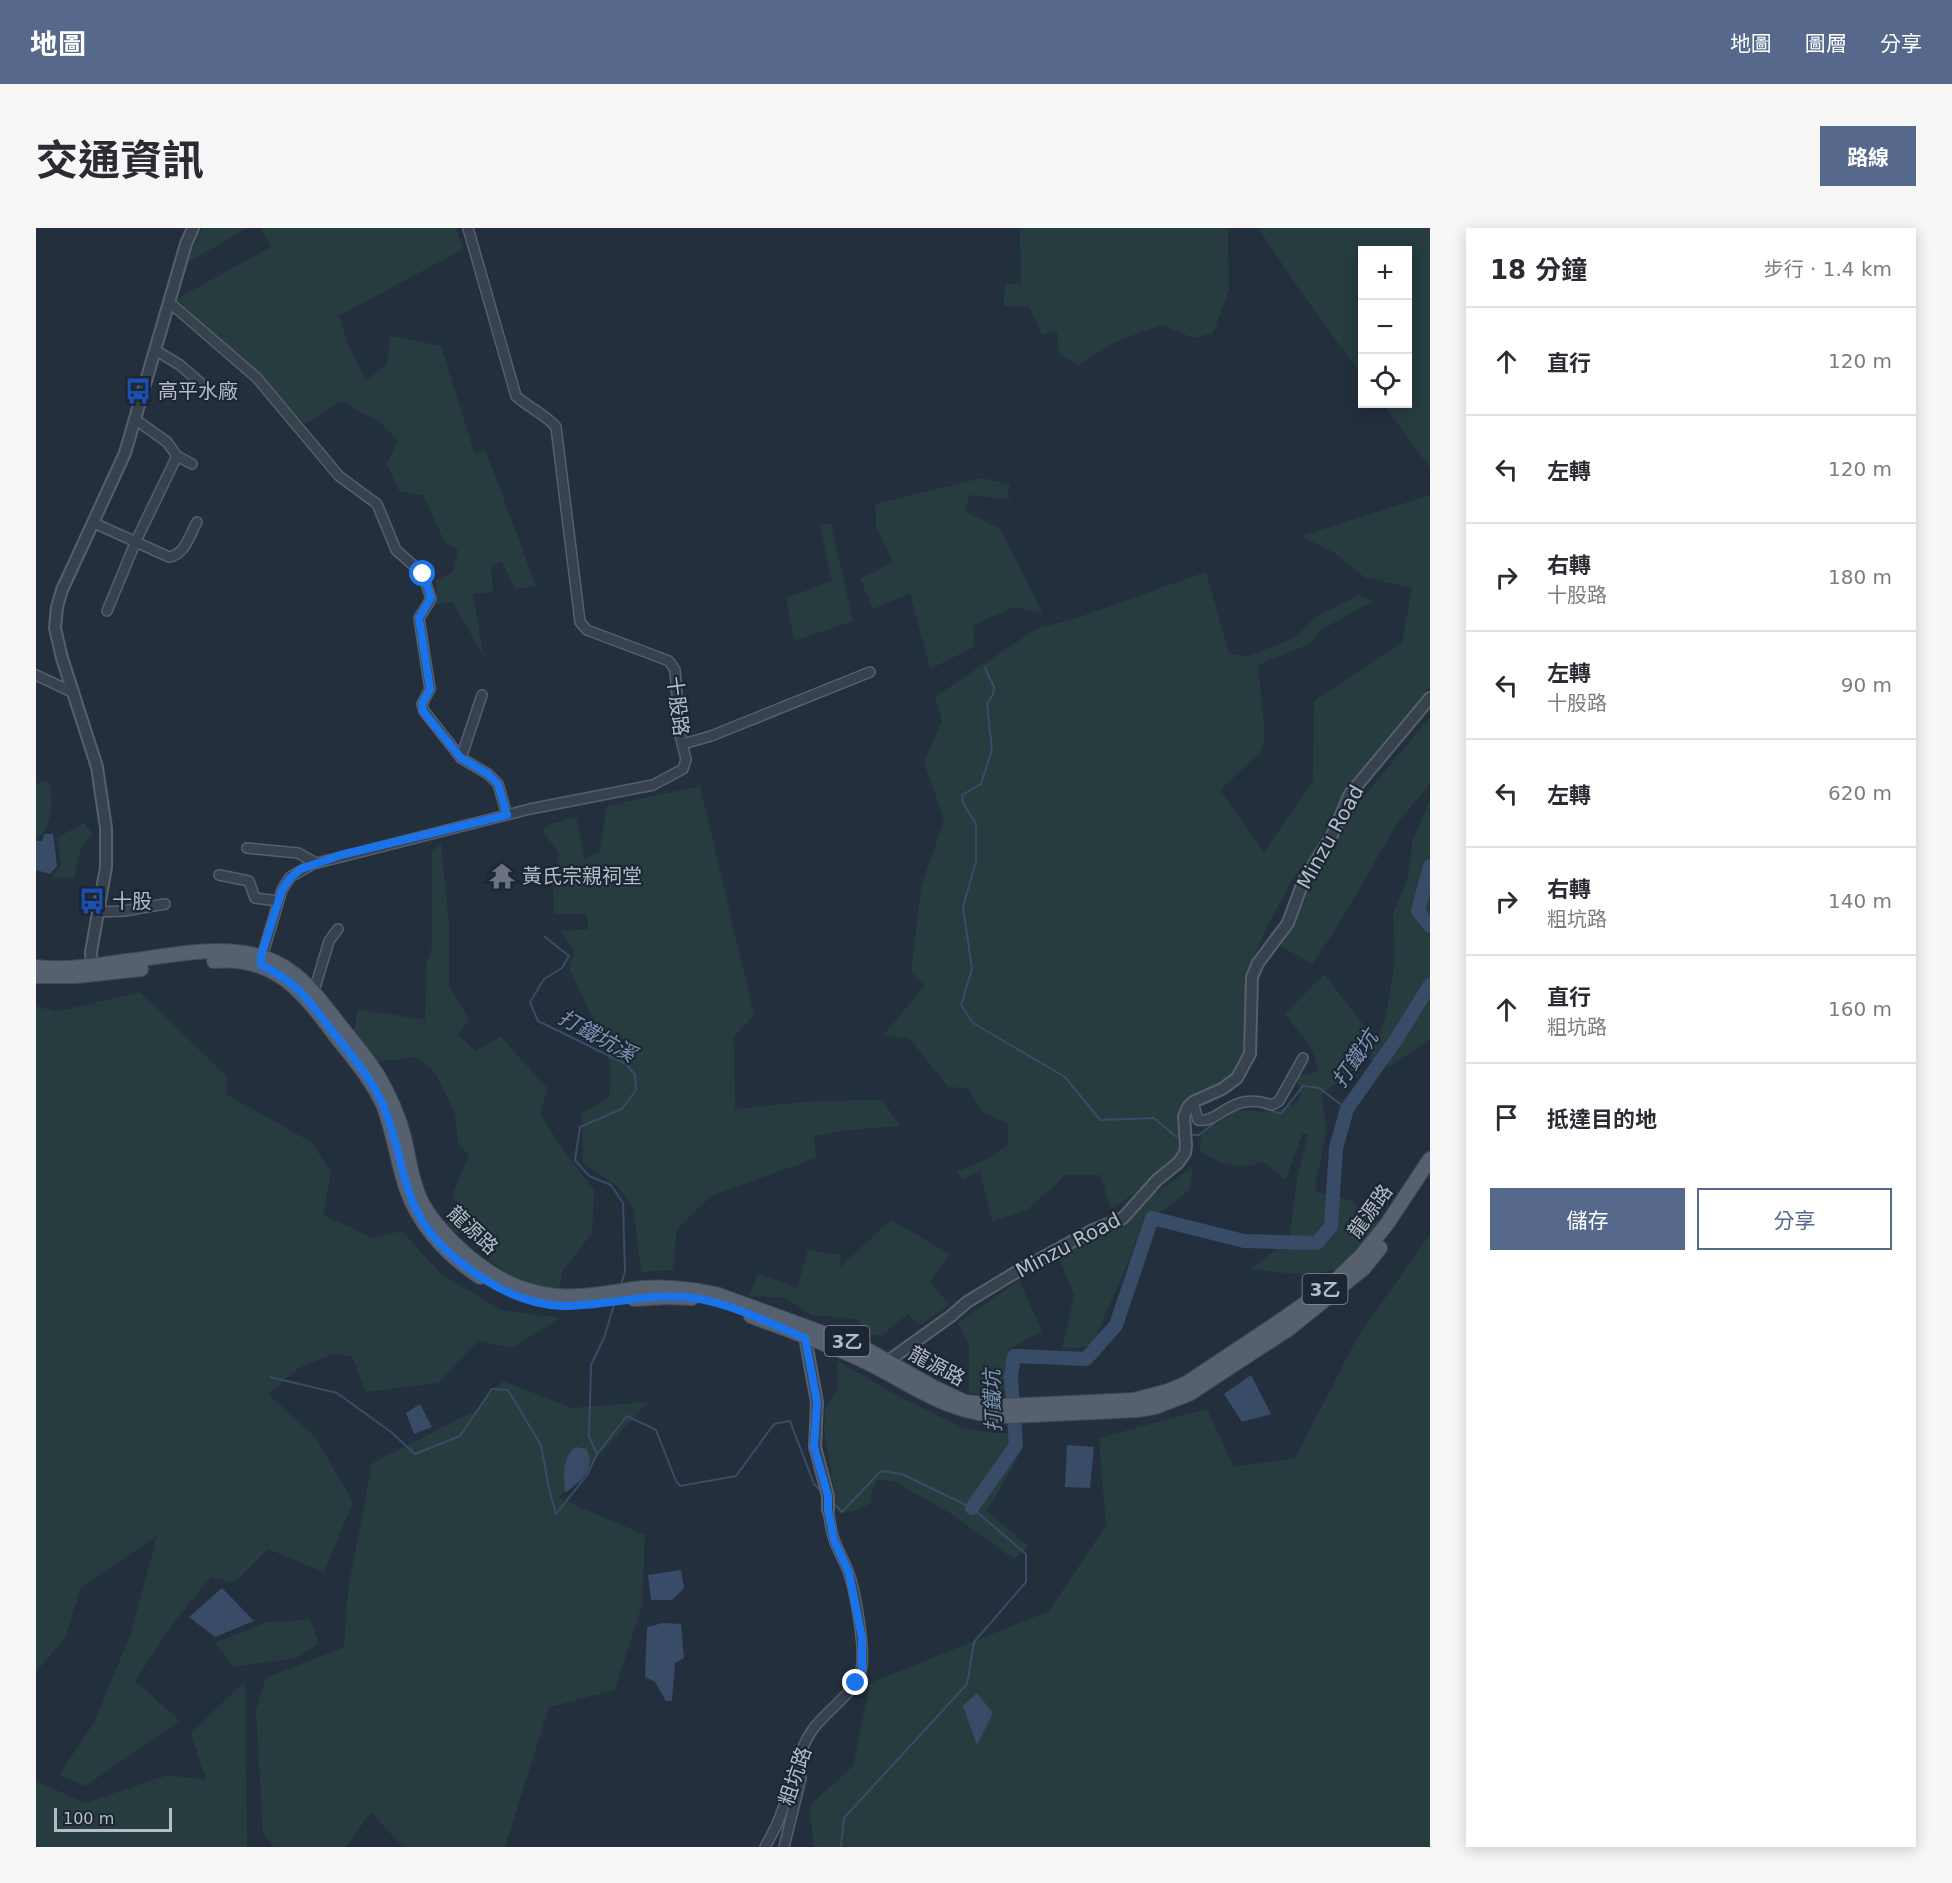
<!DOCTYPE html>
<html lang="zh-TW">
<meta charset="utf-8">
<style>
body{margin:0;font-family:"DejaVu Sans","Noto Sans TC",sans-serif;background:#f7f7f7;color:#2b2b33}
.controls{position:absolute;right:18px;top:18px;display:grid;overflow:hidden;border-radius:0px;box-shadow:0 3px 15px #0003}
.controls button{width:54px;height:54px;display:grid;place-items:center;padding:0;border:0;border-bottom:2px solid #e1e1e2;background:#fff;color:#2b2b33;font:30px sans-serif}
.scale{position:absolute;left:18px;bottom:15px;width:118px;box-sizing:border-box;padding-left:6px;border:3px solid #b4bcc9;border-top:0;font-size:16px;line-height:21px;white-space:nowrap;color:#b4bcc9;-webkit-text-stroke:4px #1d2633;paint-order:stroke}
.stop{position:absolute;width:18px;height:18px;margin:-14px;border:4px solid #1a73e8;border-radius:50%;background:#fff}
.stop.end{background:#1a73e8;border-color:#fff;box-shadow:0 2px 6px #0008}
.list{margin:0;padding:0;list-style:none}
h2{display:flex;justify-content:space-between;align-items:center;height:78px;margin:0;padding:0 24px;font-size:26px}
h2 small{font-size:20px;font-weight:400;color:#7c7c81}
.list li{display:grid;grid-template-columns:39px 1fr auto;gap:18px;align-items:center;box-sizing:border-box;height:108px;padding:0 24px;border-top:2px solid #e1e1e2}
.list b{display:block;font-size:22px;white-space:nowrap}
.list p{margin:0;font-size:20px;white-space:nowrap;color:#7c7c81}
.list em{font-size:20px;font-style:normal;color:#7c7c81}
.actions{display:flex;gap:12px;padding:18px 24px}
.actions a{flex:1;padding:14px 0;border:2px solid #56698c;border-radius:0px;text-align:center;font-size:21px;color:#56698c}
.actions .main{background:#56698c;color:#fff}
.icon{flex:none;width:33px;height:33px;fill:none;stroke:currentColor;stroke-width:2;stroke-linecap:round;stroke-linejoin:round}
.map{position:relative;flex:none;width:1394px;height:1619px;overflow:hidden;border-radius:0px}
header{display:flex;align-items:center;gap:36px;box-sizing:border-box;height:84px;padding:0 30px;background:#56698c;color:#fff}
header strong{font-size:28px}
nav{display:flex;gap:33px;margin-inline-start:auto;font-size:21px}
.intro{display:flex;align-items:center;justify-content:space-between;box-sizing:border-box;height:144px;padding:0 36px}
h1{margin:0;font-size:42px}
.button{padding:15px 27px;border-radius:0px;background:#56698c;color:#fff;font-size:21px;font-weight:700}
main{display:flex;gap:36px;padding:0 36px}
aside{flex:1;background:#fff;border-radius:0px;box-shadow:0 3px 15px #0003}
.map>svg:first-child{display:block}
.green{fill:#263c3f}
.water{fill:#394c67}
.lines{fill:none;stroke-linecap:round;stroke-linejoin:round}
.stream{stroke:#394c67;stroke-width:2}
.river{stroke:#394c67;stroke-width:14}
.minor-casing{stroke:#565f6c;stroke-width:12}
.tertiary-casing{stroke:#565f6c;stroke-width:14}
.primary-casing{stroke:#414a57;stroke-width:16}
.minor{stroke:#38414e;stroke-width:9}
.tertiary{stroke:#38414e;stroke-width:10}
.primary{stroke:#56606e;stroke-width:14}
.route{stroke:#1a73e8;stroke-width:8}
.labels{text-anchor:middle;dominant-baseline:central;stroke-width:4.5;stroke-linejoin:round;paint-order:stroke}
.shield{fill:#1d2633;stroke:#878f9c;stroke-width:1.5}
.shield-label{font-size:18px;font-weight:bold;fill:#b4bcc9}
.poi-label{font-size:20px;fill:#b4bcc9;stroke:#1d2633;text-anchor:start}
.street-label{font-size:20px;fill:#b4bcc9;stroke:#1d2633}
.water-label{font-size:21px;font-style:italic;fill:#7c92b1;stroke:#1d2633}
</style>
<header>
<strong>地圖</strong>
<nav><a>地圖</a><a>圖層</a><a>分享</a></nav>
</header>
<div class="intro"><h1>交通資訊</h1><a class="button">路線</a></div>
<main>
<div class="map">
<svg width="1394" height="1619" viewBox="0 0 1394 1619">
<rect width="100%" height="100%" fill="#242f3e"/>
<g class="green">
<path d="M166,0h45l-60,35z"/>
<path d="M225,0h195l7,21 -124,67 9,29 18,36 20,-16 5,-29 50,10 34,109 10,-6 51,137 -21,3 -13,-27 -11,4 2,26 -20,2 11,64 -31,-56 -16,2 -1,-24 17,-8 5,-22 -13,-7 -22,-48 -24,-4 -12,-27 11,-23 -18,-19 -39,-21 -36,23 -129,-125 95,-52z"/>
<path d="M984,0h208l1,62 -16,43 -20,5 -31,-13 -45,16 -39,24 -19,-11 -2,-22 -15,2 -13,-27 -25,-1 1,-23 16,2z"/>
<path d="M1222,0h172v240l-47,-64h25v-154h-46v126l-63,-87z"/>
<path d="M946,250l28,7 -3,11 5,4 -42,-5 -6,16 36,18 43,84 -29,-6 -40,18v22l-44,22 -20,-76 -37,16 -13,-30 33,-17 -17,-36 -1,-22z"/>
<path d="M1394,267v192l-93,120 -25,48 -19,23 -28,53 -18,42 2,46 -3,31 -11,26 -48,32v35l-23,31 -53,35 -11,-34h-34l-39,35 -35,12 -12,-52 -16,10 -8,-8 33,-14 18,-13 2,-21 -25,-11 -17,-25 -19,-1 -39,-49 -26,-2 42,-51 -14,-13 10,-85 23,-67 -20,-58 18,-41 -7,-24 101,-68 41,-11 129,-46 23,82 20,2 47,-19 18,-19 45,-23 14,6 -52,29 -9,13 -54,22 7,73 -5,15 -40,37 44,62 49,-71 1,-80 88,-59 10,-54 -48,-11 -28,-23 -35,-18z"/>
<path d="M795,296l22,97 -59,20 -8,-43 46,-17 -12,-56z"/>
<path d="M1394,489v67l-32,38 -61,105 -25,37 -38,-22 35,-64 42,-66z"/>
<path d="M13,553c4,20 5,45 -13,58v-55z"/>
<path d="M664,558l54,229 -20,21 1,73 79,-8 68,-1 18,26 -50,4 -36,6 2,22 -105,38 -34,33 -4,41 -32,2 -8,-66 -15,-19 -35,-24 -1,-50 27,-15 2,-23 -6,-32 -36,-75 5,-17 -13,-20 28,-2 -3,-15h-32l-1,-28 6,-33 -17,-22 9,-7 25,-7 9,42 14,-7 8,-46z"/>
<path d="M1394,572v239l-41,28 -20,-8 16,-40 10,-57 -2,-49 14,-33 6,-41z"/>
<path d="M48,595l9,11 -12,12 -7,32 -22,-1 9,-12 -4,-27z"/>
<path d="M405,616l8,79v64l20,32 -11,16 18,16 24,-15 47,52 -7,26 24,37 30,39 -2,43 -30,39 -3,18 -43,-10 -27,-20 7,-14 -9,-12 -30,-1 -12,-7 16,-21 -9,-9 17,-41 -11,-11 -3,-31 -19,-39 -19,-17 -40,5 -23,-31 4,-22 67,11 2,-58 5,-15v-96z"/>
<path d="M1288,746l41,53 -10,41 -34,27 6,33 -12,59 2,5 36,9 9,12 17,8c-8,11 -25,37 -35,44 -23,15 -67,7 -93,4l38,-30 9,-65 10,-40h-6l-16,46 -22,-18c-28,8 -42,4 -65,-12l3,-17 35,-23 38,2 23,-11 2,-8 -3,-17 21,-4 -5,-22 -28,-36z"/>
<path d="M104,764l86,84 1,19 84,47 20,29 -8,44 50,23 29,-7 38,42 61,37 59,8 -48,30 -34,-7 -40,42 -72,9 -14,-36 -20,-2 -33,14 -31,26 47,43 38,65 -29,70 -56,-23 -34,34 -23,-6 -37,45 -39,59 45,40 -95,65 -26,-11 36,-54 36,-88 26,-97 -76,51 -16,51 -29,34v-666l20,6z"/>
<path d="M1157,939l-3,22 -26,21 -19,6 -15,42 -38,88 -30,3 12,-54 -15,-37z"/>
<path d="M855,992l59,34 -20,28 20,23 -30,20 -12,-11 -27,22 -14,-2 -9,-15 -47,-4 -25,-17 -37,-2 9,-23 39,15 11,-38 33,5 -2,13z"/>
<path d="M1394,1006v613h-616l-5,-41 44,-40 17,-83 179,-72 57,-86 -7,-87 108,-29 27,58 61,-9 62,-120z"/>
<path d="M983,1052l23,51 -34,19 -3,43 -7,5 -29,-6v-48l-11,-21z"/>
<path d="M802,1133l58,34 67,33 31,5h27l-4,26 -30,52 41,35 -14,13 -64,-46 -57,-32 -16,-1 -4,8 -3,15 -14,8 -18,2 -14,-84 1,-20 12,-19z"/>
<path d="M467,1153l69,27 76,-6 -89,96 86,37 -3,70 -27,85 -66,17 -44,140h-102l-32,-35 -25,35h-72l-11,-13 -7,-124 10,-32 78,-31 4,-57 24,-127 103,-52z"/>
<path d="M274,1392l9,23 -23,15 -62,9 -19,-24 52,-21z"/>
<path d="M209,1453l2,166h-211v-66l49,22 83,-28 38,5 -15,-47z"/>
</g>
<g class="water">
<path d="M8,606h9l4,32 -7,8 -14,-4v-29h6z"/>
<path d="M1215,1147l20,39 -29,8 -18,-28z"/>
<path d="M384,1176l12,23 -18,7 -8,-21z"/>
<path d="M1031,1217l27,2 -4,41 -25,-1z"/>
<path d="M540,1219l10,2c12,19 -7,34 -21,44 -1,-16 -4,-35 11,-46z"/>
<path d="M645,1342l3,18 -12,12h-21l-3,-25z"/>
<path d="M186,1360l32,33 -39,16 -26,-20z"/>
<path d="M627,1395l18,1 3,34 -9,5 -3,38h-6l-11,-19 -10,-5 2,-50z"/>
<path d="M941,1465l16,20 -16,32 -14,-39z"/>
</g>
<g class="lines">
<g class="stream">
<path d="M949,440l9,19 -1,7 -6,10 5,46 -11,34 -19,11 1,8 13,21v37l-13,46 9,62 -11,36 12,18 92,54 35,43 54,-2 21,18h5"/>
<path d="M509,709l24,19 -7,12 -18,11 -14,23 8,19 88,43 9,11 1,15 -14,19 -42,18 -5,33 14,16 22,9 12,18 2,69 -5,15"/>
<path d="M1219,877l26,9 22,-28 16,2 28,21"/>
<path d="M1191,886l14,-7"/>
<path d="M1153,907h10l23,-18"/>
<path d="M580,1070l-12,40 -13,27 -2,72 8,17 30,-38 29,14 20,51 4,5 56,-10 38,-52 16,-3 24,63 8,8"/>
<path d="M234,1149l67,16 54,39 24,22 45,-18 32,-47 16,1 33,55 8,44 7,25 31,-39 10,-21"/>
<path d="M796,1274l10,10 39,-41 21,3 70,34 54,46v28l-52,60 -7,42 -123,134 -3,29"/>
</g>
<g class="river">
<path d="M1394,638l-12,45 12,15"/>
<path d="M936,1280l44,-63 -5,-68 3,-21 72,3 30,-34 36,-107 92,23 73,2 14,-17 5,-78 11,-39 50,-71 33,-53"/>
</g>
<g class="minor-casing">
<g id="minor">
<path d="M133,74l88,76 82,98 38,28 19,46 27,24 8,25 -12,19 11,71 -8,15 2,7 37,47 27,16 10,10 9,31"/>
<path d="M119,122l25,15 25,22"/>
<path d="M100,192l31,22 10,14 15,8"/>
<path d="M58,295l75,34c16,-2 21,-23 28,-35"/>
<path d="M71,383l29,-70 41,-85"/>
<path d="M0,447l38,18"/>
<path d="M647,516l28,-8 159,-64"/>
<path d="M425,530l21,-63"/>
<path d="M211,620l51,5 18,10"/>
<path d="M183,647l30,6 6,17 23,3"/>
<path d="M62,684l26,-1 41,-7"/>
<path d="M225,732l21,-70 8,-13 23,-13 217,-55 123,-24 30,-16 3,-10 -6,-24 -5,-65 -6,-9 -82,-31 -7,-8 -24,-195c-11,-13 -27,-19 -40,-31l-48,-168"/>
<path d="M278,763l15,-50 9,-12"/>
<path d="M1157,874l5,18c22,4 33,-30 74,-15l7,-4 24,-43"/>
<path d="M729,1619c6,-11 12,-21 16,-33 11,-28 14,-59 32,-85 14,-19 43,-37 48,-59 5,-19 -6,-81 -13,-99 -4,-10 -9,-19 -13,-29 -4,-10 -5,-21 -7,-32"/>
<path d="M748,1619l17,-69 -3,-16"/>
</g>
</g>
<g class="tertiary-casing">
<g id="tertiary">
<path d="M56,744l-1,-20 15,-85v-39l-9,-61 -35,-109 -7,-30 2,-21 5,-17 63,-137 61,-209 7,-16"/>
<path d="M768,1104l13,70 -2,45 13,49v14"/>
<path d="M848,1136l67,-48 16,-14 46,-28 80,-44 30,-12 34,-38 21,-17 7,-10 1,-7 -2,-30 4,-9 5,-5 29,-13 15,-11 13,-24 2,-77 6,-14 30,-40 15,-41 29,-47 18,-41 80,-96"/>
</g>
</g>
<g class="primary-casing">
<g id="primary">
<path d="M178,733c65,-6 92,36 127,82 16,20 33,40 43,64 8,22 12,44 18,67 11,44 40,78 78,103"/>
<path d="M0,739c30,4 62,-2 91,-6 34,-4 76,-13 110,-9 51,5 72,33 101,71 14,17 27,33 39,51 12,20 21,40 27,63 5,22 8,46 18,66 13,23 31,41 52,58 30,24 66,38 106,35 21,-1 42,-6 63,-8 25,-2 49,1 73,6l148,54 69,39 32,15 43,4 126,-6 34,-9 19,-8 96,-64 48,-34 31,-30 25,-31 43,-65"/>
<path d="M0,748h40l65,-7"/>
<path d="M598,1071l33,-2 25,1"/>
<path d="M715,1088c37,14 75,27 111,44 51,24 86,56 147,56l128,-6 18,-3 34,-13 101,-66 74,-60 16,-20"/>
</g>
</g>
<use href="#minor" class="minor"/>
<use href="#tertiary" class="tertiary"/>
<use href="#primary" class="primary"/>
</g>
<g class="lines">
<path class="route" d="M387,346l8,24 -12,20 11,71 -8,15 1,7 38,47 27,16 10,10 9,31 -166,40 -40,14 -11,9 -8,12 -21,66v9c13,6 24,13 34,22 15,13 26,30 38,45 19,24 39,47 51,75 25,64 15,107 76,155 29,23 65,43 103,44 44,0 87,-14 131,-8 38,6 76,25 111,40l12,64 -3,45 14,49v14l6,30 15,33 13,65v31l-6,14"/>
</g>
<defs>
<g id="bus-bare" transform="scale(2.07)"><path d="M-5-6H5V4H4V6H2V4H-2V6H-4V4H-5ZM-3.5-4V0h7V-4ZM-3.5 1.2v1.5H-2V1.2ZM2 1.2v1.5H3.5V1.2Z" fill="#1a4fb4" stroke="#1d2633" stroke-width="2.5" paint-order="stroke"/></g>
<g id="temple-bare" transform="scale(2.07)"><path d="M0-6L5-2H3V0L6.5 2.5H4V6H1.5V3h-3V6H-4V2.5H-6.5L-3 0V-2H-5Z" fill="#6b7280" stroke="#1d2633" stroke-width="2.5" paint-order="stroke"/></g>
</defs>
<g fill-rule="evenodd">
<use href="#bus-bare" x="102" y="163"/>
<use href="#temple-bare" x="466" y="648"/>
<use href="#bus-bare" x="56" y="673"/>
</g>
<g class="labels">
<g class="shield">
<rect x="1266.5" y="1046" width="45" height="30" rx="4.5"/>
<rect x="788.5" y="1098" width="45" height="30" rx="4.5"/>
</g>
<g class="shield-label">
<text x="1289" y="1061">3乙</text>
<text x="811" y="1113">3乙</text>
</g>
<g class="poi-label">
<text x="122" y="163">高平水廠</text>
<text x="486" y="648">黃氏宗親祠堂</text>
<text x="76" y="673">十股</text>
</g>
<g class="street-label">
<text transform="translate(642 478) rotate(83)">十股路</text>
<text transform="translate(1294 609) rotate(-61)">Minzu Road</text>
<text transform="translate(1334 983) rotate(-54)">龍源路</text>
<text transform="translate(437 1002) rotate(43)">龍源路</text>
<text transform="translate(1032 1017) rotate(-28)">Minzu Road</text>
<text transform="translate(901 1138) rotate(28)">龍源路</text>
<text transform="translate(759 1548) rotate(-71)">粗坑路</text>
</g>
<g class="water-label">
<text transform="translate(561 808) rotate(29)">打鐵坑溪</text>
<text transform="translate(1319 831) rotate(-56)">打鐵坑</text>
<text transform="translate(957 1173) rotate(-92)">打鐵坑</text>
</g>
</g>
</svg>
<div class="controls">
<button>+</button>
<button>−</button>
<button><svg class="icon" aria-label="locate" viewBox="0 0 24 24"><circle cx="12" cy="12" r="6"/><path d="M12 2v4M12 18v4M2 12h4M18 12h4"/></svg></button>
</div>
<div class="scale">100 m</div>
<div class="stop" style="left:387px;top:346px"></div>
<div class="stop end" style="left:820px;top:1455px"></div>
</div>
<aside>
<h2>18 分鐘<small>步行 · 1.4 km</small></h2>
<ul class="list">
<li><svg class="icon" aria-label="ahead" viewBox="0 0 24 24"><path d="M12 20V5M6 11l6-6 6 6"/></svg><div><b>直行</b></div><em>120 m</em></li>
<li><svg class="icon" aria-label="left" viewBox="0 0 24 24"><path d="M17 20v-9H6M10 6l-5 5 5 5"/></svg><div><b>左轉</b></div><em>120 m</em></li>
<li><svg class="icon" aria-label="right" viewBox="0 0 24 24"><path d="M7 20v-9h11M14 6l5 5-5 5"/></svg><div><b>右轉</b><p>十股路</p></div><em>180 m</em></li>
<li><svg class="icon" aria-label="left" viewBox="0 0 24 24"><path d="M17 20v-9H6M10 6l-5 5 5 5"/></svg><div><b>左轉</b><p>十股路</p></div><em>90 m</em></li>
<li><svg class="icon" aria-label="left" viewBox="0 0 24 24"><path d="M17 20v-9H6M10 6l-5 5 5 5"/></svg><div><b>左轉</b></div><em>620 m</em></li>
<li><svg class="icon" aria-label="right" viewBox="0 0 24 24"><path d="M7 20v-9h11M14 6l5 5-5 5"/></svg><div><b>右轉</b><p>粗坑路</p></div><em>140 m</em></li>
<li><svg class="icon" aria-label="ahead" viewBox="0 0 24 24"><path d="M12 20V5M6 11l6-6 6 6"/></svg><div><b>直行</b><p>粗坑路</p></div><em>160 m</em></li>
<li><svg class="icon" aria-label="arrive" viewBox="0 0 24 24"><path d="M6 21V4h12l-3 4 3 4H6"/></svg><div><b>抵達目的地</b></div></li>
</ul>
<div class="actions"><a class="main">儲存</a><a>分享</a></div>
</aside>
</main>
